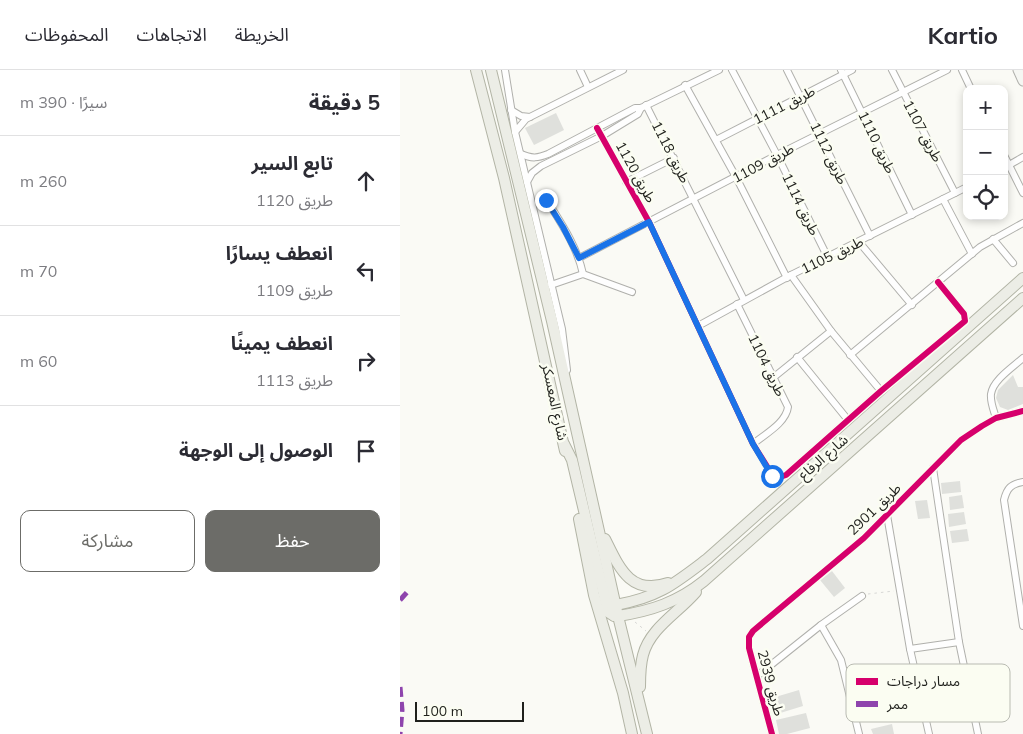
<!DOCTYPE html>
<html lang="ar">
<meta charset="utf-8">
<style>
body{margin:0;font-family:Mulish,"Noto Sans Arabic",sans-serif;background:#f2f2f3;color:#2b2b33;direction:rtl}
.controls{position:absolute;right:15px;top:15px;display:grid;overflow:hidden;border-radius:10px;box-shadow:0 2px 8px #0003}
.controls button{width:45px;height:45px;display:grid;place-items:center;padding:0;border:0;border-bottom:1px solid #e1e1e2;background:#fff;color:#2b2b33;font:25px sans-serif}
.scale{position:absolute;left:15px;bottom:12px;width:109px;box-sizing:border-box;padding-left:5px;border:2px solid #1f201c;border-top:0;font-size:14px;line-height:18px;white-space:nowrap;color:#1f201c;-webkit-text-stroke:4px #fbfdf2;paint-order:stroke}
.stop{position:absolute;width:15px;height:15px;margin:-11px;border:4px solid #1a73e8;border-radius:50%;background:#fff}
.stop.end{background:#1a73e8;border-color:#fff;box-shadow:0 1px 5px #0008}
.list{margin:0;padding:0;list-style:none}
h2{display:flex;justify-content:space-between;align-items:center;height:65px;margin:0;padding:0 20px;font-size:21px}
h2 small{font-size:16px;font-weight:400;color:#7c7c81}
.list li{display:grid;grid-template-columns:32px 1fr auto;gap:15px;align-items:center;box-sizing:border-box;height:90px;padding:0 20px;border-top:1px solid #e1e1e2}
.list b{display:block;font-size:19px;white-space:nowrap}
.list p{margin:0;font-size:16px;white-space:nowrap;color:#7c7c81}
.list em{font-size:16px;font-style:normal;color:#7c7c81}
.actions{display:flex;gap:10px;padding:15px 20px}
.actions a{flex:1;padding:11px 0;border:1px solid #6c6c68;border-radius:10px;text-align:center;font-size:18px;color:#6c6c68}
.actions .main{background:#6c6c68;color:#fff}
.icon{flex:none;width:28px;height:28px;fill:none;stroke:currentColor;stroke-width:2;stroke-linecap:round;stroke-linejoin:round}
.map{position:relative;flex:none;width:623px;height:664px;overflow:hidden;direction:ltr}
header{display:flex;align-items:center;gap:30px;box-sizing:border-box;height:70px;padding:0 25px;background:#fff;border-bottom:1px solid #e1e1e2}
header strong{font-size:24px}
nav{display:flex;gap:28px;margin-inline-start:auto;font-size:18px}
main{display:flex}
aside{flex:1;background:#fff}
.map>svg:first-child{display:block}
.building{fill:#dfe0dc}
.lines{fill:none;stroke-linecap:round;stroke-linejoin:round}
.street-casing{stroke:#b0b0ac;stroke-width:8}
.secondary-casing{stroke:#b0b0ac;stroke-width:11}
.primary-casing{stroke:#b2b4a5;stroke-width:12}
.path{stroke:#d8d8d6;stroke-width:1;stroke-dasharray:2.5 4;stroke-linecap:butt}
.street{stroke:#fefefe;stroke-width:6}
.secondary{stroke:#f5f6f2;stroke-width:9}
.primary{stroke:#ecede6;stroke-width:10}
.quiet{stroke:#8e44ad;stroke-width:5;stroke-dasharray:10 5;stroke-linecap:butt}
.cycleway-casing{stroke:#fbfdf2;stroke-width:9}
.cycleway{stroke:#d6006c;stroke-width:6}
.route{stroke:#1a73e8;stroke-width:6}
.labels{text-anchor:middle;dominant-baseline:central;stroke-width:5;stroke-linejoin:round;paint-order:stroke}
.street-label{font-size:14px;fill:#1f201c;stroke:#fbfdf2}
.key{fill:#fbfdf2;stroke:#b9bbb2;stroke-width:1}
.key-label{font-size:14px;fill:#1f201c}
</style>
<header>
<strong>Kartio</strong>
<nav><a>الخريطة</a><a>الاتجاهات</a><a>المحفوظات</a></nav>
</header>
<main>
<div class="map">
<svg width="623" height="664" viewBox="0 0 623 664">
<rect width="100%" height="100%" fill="#fafaf5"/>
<g class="building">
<path d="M156,43l8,17 -30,15 -9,-17z"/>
<path d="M613,305l5,12h5v17l-15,6 -8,-3 -4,-9 2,-8z"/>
<path d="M560,411l1,11 -19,2 -1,-11z"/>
<path d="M562,425l2,13 -14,2 -1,-13z"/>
<path d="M527,430l3,18 -12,1 -3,-18z"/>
<path d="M564,442l2,12 -17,3 -1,-13z"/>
<path d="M567,459l2,12 -17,2 -2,-12z"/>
<path d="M432,501l13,17 -11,9 -14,-17z"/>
<path d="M399,620l4,16 -26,8 -5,-16z"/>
<path d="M406,643l4,15 -23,6h-8l-3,-14z"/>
<path d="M492,654l2,10h-21l-2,-5z"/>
</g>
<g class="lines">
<g class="street-casing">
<g id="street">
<path d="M105,0l10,62 47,197 5,41"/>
<path d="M180,0l8,17"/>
<path d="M332,0l45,85 51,103"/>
<path d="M387,0l83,166"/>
<path d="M441,0l71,145"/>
<path d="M492,0l63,123"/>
<path d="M562,0l9,19"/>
<path d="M285,15l51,92 51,101"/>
<path d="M246,35l98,195"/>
<path d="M111,40l10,6 9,1"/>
<path d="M197,58l52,94 104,222 20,32 4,2 9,-3 95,-84 84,-70 -1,-7 -26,-32"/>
<path d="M115,62l11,-13 97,-49"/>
<path d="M316,70l136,-70"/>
<path d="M121,84c11,5 17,4 27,0l87,-46h6l78,-38"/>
<path d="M604,85l19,38"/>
<path d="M604,98l19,-11"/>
<path d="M127,112l5,-9 9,-7 61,-30 36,-22 3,-6"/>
<path d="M226,112l48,-24"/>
<path d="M146,129c15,24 31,47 37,75"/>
<path d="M543,129l29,55"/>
<path d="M593,169l20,24"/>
<path d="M459,172l53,63"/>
<path d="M179,188l198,-103 170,-85"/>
<path d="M391,205l40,56 50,60"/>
<path d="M151,215l32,-11 49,18"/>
<path d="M337,234l51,103c-2,16 -23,27 -35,37"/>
<path d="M298,256l93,-51 176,-88"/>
<path d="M450,285l130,-108 43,-24"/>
<path d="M397,287l51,63"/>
<path d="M374,307l57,-46"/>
<path d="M596,348c-2,-7 -6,-16 -5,-24 2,-14 22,-27 32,-36"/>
<path d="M533,398l26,174 19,92"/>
<path d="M623,412c-12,2 -16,6 -19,18l19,126"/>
<path d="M487,445l23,134 19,85"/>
<path d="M421,555l20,35 18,74"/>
<path d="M510,579l49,-7"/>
<path d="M357,606l64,-51 41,-29"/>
<path d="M372,664l-23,-86v-11l4,-6 111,-93 97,-98 21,-14 14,-8 27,-7"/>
</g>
</g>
<g class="secondary-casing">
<path id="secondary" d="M618,0l5,11"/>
</g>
<g class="primary-casing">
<g id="primary">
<path d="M76,0l28,108 61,273"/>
<path d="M91,0l61,251 66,295 29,118"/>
<path d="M164,374l8,16 36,152 6,4h4c33,-5 60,-14 86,-35l319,-283"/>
<path d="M179,449l15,76 29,98 9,41"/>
<path d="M205,469c14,28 25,57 63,44"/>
<path d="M212,537l4,-2c43,-8 58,-21 91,-46l316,-281"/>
<path d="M240,617c0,-10 0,-21 3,-32 7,-27 35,-42 53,-63"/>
</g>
</g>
<g class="path">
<path d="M468,524l26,-3"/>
<path d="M235,552l11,9"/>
</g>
<use href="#street" class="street"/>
<use href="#secondary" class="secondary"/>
<use href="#primary" class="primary"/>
<g class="quiet">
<path d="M0,530l9,-10"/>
<path d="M0,617l2,23 -2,24"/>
</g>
<g class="cycleway-casing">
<g id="cycleway">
<path d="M197,58l52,94 104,222 20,32 4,2 9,-3 95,-84 84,-70 -1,-7 -26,-32"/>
<path d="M372,664l-23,-86v-11l4,-6 111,-93 97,-98 21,-14 14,-8 27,-7"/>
</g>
</g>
<use href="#cycleway" class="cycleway"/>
</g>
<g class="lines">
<path class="route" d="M146,130l17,27 16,31 70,-36 104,222 19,32"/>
</g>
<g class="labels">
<g class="street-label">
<text transform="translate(384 35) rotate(-27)">طريق 1111</text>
<text transform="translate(523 61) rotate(62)">طريق 1107</text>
<text transform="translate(477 72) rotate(64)">طريق 1110</text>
<text transform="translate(271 82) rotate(63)">طريق 1118</text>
<text transform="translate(429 83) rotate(64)">طريق 1112</text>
<text transform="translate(363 93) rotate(-28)">طريق 1109</text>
<text transform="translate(236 102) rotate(61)">طريق 1120</text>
<text transform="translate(401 134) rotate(64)">طريق 1114</text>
<text transform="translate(432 185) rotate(-26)">طريق 1105</text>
<text transform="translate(367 295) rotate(64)">طريق 1104</text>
<text transform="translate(155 332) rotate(78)">شارع المعسكر</text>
<text transform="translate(423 387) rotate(-41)">شارع الرفاع</text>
<text transform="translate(474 439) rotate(-44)">طريق 2901</text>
<text transform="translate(371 613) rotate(75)">طريق 2939</text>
</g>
</g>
<rect x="446" y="594" width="164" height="58" rx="8" class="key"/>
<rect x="456" y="608" width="22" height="7" fill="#d6006c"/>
<rect x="456" y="631" width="22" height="6" fill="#8e44ad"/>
<g class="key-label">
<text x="487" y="616">مسار دراجات</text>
<text x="487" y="639">ممر</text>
</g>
</svg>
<div class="controls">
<button>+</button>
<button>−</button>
<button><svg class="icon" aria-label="locate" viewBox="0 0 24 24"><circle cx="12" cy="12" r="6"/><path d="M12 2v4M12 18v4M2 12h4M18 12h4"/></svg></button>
</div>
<div class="scale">100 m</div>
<div class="stop" style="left:372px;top:406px"></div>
<div class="stop end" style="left:146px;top:130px"></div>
</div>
<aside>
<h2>5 دقيقة<small>سيرًا · 390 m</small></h2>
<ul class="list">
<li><svg class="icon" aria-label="ahead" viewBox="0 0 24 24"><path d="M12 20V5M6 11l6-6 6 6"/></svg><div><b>تابع السير</b><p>طريق 1120</p></div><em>260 m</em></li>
<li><svg class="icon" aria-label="left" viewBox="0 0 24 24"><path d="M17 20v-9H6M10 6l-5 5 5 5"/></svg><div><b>انعطف يسارًا</b><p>طريق 1109</p></div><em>70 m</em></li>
<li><svg class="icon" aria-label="right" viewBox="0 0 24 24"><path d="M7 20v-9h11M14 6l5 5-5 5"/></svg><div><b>انعطف يمينًا</b><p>طريق 1113</p></div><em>60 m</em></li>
<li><svg class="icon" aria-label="arrive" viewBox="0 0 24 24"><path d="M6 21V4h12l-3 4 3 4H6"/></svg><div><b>الوصول إلى الوجهة</b></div></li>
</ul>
<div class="actions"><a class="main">حفظ</a><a>مشاركة</a></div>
</aside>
</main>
